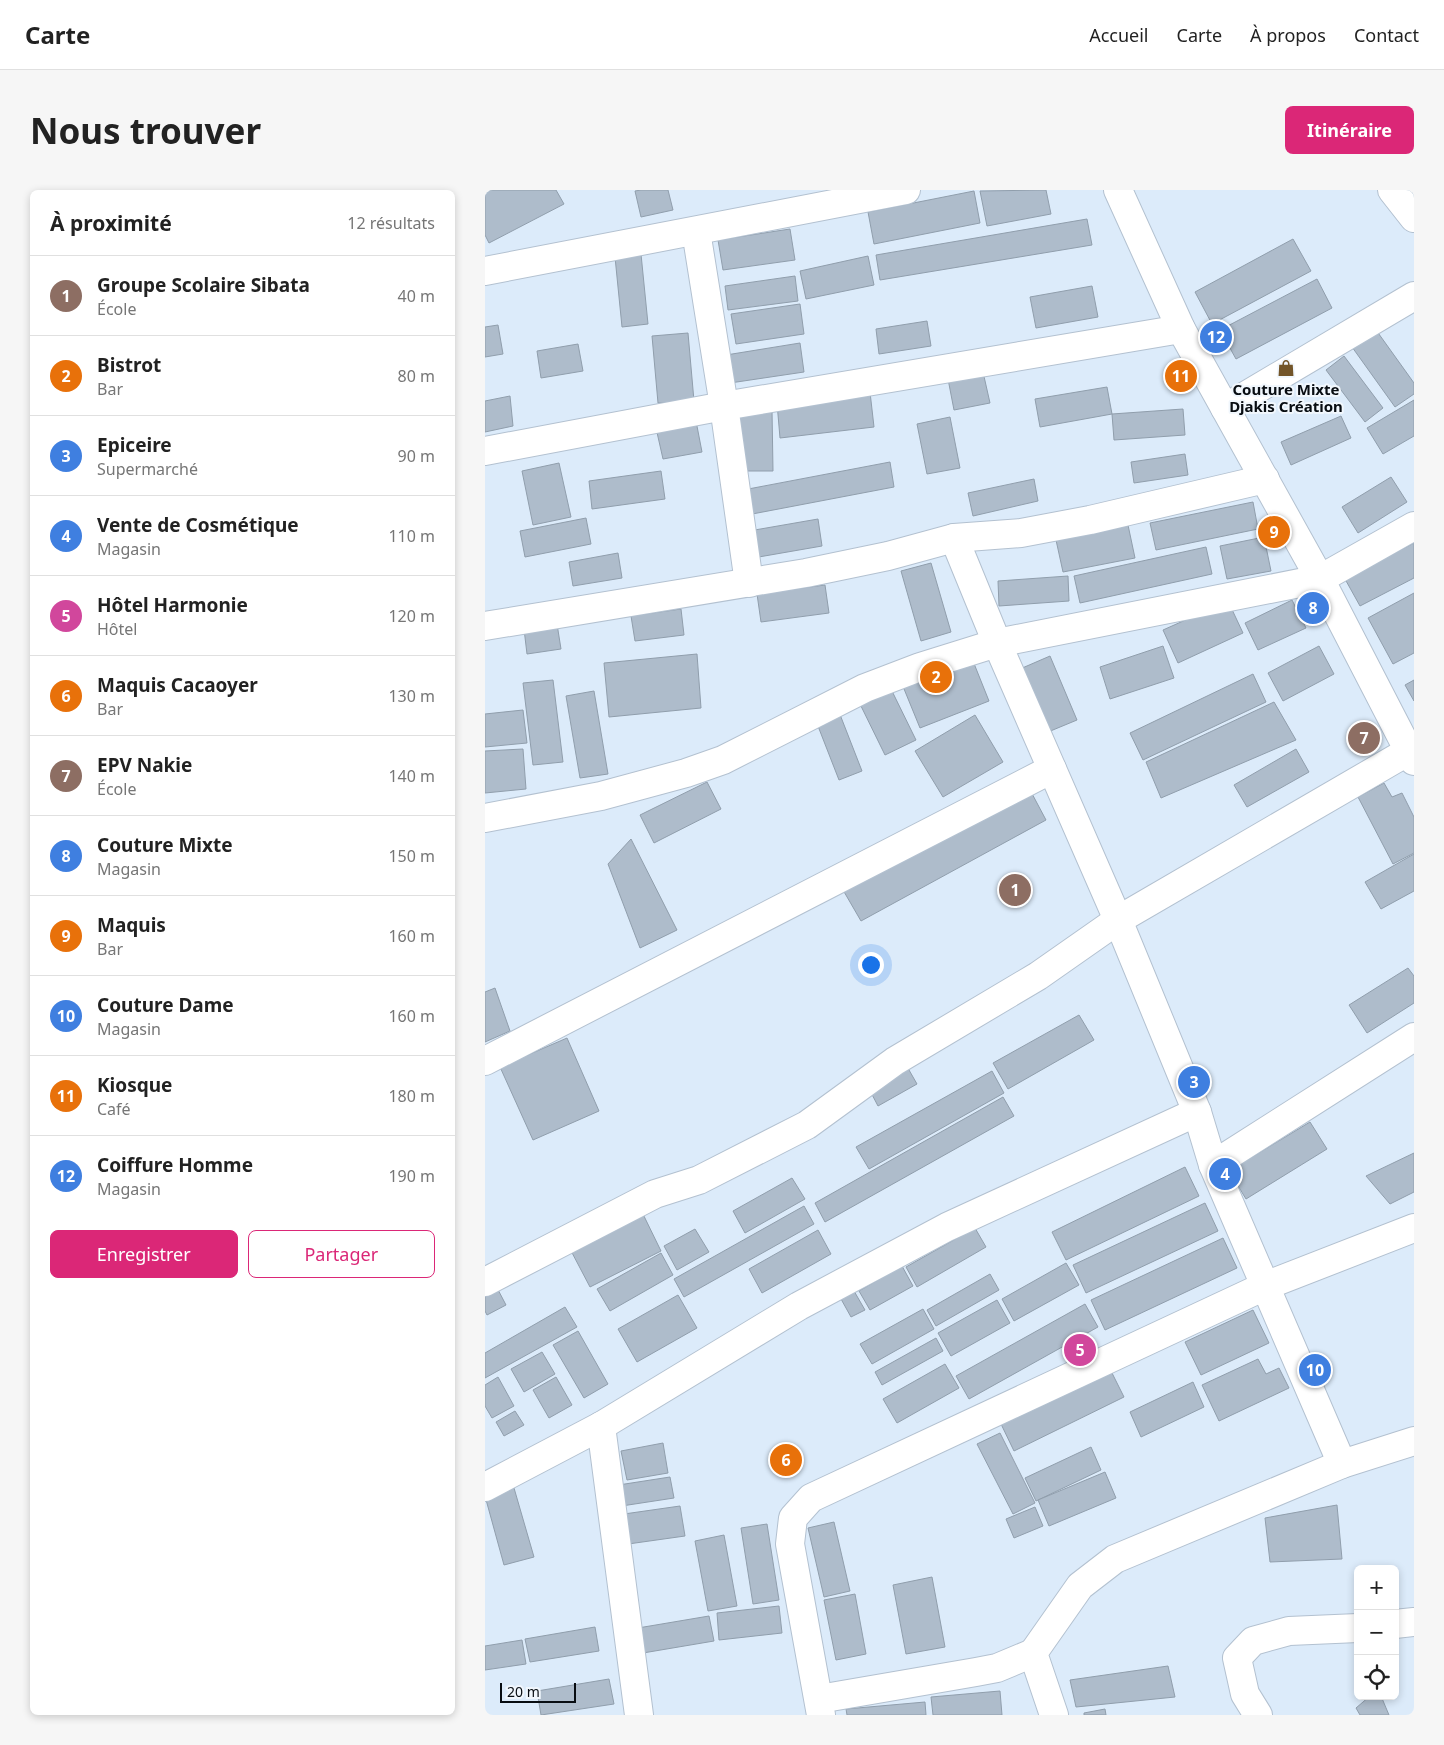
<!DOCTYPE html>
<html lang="fr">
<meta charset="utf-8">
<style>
body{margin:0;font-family:"Noto Sans",sans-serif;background:#f6f6f6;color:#222}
.controls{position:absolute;right:15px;bottom:15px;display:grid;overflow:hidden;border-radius:8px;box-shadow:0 2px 8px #0003}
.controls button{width:45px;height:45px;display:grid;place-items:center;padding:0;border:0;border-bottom:1px solid #e0e0e0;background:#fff;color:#222;font:25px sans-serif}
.scale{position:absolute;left:15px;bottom:12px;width:76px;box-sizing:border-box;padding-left:5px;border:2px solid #080d12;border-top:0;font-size:14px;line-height:18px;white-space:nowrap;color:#080d12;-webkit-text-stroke:4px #f1f7fd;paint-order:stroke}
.you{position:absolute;left:385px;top:774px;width:18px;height:18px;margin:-12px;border:4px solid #fff;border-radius:50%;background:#1a73e8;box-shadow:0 0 0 8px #1a73e833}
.badge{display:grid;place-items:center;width:32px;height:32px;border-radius:50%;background:#db2777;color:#fff;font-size:16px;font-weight:700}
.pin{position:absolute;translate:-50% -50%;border:2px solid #fff;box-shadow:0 1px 5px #0006}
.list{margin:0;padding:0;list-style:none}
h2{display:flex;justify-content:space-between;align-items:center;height:65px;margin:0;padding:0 20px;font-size:21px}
h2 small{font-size:16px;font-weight:400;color:#767676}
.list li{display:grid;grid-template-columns:32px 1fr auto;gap:15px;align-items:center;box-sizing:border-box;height:80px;padding:0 20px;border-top:1px solid #e0e0e0}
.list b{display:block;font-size:19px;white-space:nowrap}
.list p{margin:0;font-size:16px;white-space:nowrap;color:#767676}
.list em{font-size:16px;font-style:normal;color:#767676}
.actions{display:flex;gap:10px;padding:15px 20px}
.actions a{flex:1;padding:11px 0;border:1px solid #db2777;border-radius:8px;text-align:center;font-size:18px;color:#db2777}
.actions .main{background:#db2777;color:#fff}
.icon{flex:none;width:28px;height:28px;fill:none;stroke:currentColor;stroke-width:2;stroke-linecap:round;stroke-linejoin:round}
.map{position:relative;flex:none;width:929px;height:1525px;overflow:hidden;border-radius:8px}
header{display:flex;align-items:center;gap:30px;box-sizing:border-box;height:70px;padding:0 25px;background:#fff;border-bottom:1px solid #e0e0e0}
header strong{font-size:24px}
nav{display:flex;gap:28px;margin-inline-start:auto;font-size:18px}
.intro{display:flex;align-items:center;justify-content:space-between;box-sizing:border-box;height:120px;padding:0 30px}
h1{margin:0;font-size:35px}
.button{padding:12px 22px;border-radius:8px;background:#db2777;color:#fff;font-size:18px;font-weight:700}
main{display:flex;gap:30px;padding:0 30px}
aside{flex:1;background:#fff;border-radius:8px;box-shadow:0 2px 8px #0003}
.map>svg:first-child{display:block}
.building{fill:#aebccb;stroke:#909eac}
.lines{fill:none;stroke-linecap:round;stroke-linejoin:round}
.minor-casing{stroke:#b3c1d0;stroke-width:30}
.minor{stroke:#fff;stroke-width:28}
.labels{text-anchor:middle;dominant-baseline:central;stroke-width:4;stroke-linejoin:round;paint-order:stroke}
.poi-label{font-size:15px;font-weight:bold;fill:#080d12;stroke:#f1f7fd}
</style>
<header>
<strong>Carte</strong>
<nav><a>Accueil</a><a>Carte</a><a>À propos</a><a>Contact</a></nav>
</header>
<div class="intro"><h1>Nous trouver</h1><a class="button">Itinéraire</a></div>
<main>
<aside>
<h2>À proximité<small>12 résultats</small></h2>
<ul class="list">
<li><span class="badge" style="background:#8d6e63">1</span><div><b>Groupe Scolaire Sibata</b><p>École</p></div><em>40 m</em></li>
<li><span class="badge" style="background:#e8710a">2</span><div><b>Bistrot</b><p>Bar</p></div><em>80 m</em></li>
<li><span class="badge" style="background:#3f7fe0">3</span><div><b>Epiceire</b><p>Supermarché</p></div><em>90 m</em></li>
<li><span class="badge" style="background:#3f7fe0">4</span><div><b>Vente de Cosmétique</b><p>Magasin</p></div><em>110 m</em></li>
<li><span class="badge" style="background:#d1479c">5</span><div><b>Hôtel Harmonie</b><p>Hôtel</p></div><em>120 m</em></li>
<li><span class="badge" style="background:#e8710a">6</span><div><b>Maquis Cacaoyer</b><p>Bar</p></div><em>130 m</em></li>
<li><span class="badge" style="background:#8d6e63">7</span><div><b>EPV Nakie</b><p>École</p></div><em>140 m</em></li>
<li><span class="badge" style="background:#3f7fe0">8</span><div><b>Couture Mixte</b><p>Magasin</p></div><em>150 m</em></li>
<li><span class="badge" style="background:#e8710a">9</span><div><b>Maquis</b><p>Bar</p></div><em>160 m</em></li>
<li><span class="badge" style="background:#3f7fe0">10</span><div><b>Couture Dame</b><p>Magasin</p></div><em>160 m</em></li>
<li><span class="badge" style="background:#e8710a">11</span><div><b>Kiosque</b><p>Café</p></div><em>180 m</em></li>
<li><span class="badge" style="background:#3f7fe0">12</span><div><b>Coiffure Homme</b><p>Magasin</p></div><em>190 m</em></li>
</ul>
<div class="actions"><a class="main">Enregistrer</a><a>Partager</a></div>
</aside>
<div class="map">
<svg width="929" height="1525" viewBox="0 0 929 1525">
<rect width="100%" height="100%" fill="#dcebfa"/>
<g class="building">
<path d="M0,0h71l8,14 -75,39 -4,-8z"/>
<path d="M156,0h27l5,20 -32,7 -6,-26z"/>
<path d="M561,0l5,24 -64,12 -7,-35z"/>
<path d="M489,1l6,32 -106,21 -6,-32z"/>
<path d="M602,29l5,26 -212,35 -4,-25z"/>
<path d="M305,39l5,31 -72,10 -5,-30z"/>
<path d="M808,49l18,32 -99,53 -17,-32z"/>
<path d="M156,64l7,70 -26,3 -7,-70z"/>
<path d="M383,66l6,29 -68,14 -6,-28z"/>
<path d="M310,86l3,25 -70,9 -3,-24z"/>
<path d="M832,89l15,29 -96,51 -16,-29z"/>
<path d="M607,96l6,31 -62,11 -6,-31z"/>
<path d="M315,114l4,30 -68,10 -5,-30z"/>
<path d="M442,131l4,25 -52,8 -3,-25z"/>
<path d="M886,133l43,60v11l-19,13 -48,-67z"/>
<path d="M13,135l5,29 -18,3v-30z"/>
<path d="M203,143l6,68 -36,2 -6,-67z"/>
<path d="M315,153l4,29 -74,11 -4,-28z"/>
<path d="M93,154l5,27 -42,7 -4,-27z"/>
<path d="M859,166l39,52 -18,14 -39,-52z"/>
<path d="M498,182l7,31 -36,7 -6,-31z"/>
<path d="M622,197l5,27 -72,13 -5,-28z"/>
<path d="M385,202l4,35 -94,11 -3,-35z"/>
<path d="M25,206l3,30 -28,6v-31z"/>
<path d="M929,210v36l-31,18 -16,-26z"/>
<path d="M698,219l2,26 -71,5 -2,-26z"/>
<path d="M287,220l1,61h-33l-1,-60z"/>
<path d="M856,226l10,22 -60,27 -10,-23z"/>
<path d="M465,227l10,51 -33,6 -10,-50z"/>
<path d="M211,231l6,31 -39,7 -7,-31z"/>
<path d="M700,264l3,21 -54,8 -3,-21z"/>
<path d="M405,272l4,25 -147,28 -4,-25z"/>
<path d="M74,273l12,54 -38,8 -11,-54z"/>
<path d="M176,281l4,28 -73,10 -3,-28z"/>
<path d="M906,287l16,25 -49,31 -16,-26z"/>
<path d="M549,289l4,22 -65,15 -5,-23z"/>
<path d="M768,312l5,27 -102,21 -6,-27z"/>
<path d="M101,328l5,26 -66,13 -5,-26z"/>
<path d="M333,329l4,27 -69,12 -4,-27z"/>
<path d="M643,335l7,33 -72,14 -7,-32z"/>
<path d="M779,347l7,34 -44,8 -7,-33z"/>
<path d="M929,353v35l-54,28 -15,-27z"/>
<path d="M721,357l6,27 -132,29 -6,-27z"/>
<path d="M133,363l4,25 -49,8 -4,-24z"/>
<path d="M446,373l20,69 -30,9 -20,-70z"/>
<path d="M583,386l1,25 -70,5 -1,-25z"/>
<path d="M340,395l4,28 -68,9 -4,-28z"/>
<path d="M929,403v60l-21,11 -25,-46z"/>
<path d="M807,410l14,28 -48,22 -13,-27z"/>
<path d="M743,411l15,32 -65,30 -15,-33z"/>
<path d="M196,419l3,26 -49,6 -4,-25z"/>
<path d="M72,434l4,25 -34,5 -3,-25z"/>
<path d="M678,456l11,32 -64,21 -10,-32z"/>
<path d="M834,456l15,28 -51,27 -15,-28z"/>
<path d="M212,464l4,54 -92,9 -5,-54z"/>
<path d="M486,466l18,45 -69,27 -18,-44z"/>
<path d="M565,466l27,64 -29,12 -28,-63z"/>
<path d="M768,484l13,28 -123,58 -13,-27z"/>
<path d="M68,490l10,82 -30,3 -10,-82z"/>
<path d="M929,490v21l-9,-16z"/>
<path d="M405,497l26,53 -31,15 -26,-53z"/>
<path d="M109,501l14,83 -28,4 -14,-82z"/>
<path d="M789,512l22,38 -135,58 -15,-36z"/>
<path d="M38,520l4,33 -42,4v-33z"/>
<path d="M354,522l23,59 -23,9 -23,-59z"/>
<path d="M490,525l28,47 -60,35 -28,-46z"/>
<path d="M38,559l3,40 -41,4v-42z"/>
<path d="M811,559l13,23 -62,35 -13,-22z"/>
<path d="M222,592l14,27 -67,34 -14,-28z"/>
<path d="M899,593l8,14 10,-4 12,24v36l-21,11 -35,-67z"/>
<path d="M544,598l17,32 -185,101 -18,-31z"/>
<path d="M146,649l46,91 -37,18 -32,-84z"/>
<path d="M929,664v37l-33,18 -16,-27z"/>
<path d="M923,778l6,8v27l-47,30 -18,-28z"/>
<path d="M10,798l15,43 -25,11v-50z"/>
<path d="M594,825l15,25 -86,49 -15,-26z"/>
<path d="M82,848l32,73 -66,29 -33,-73z"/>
<path d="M420,873l12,21 -39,22 -11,-21z"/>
<path d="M507,881l12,22 -135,76 -13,-22z"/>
<path d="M518,907l11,19 -189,106 -10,-19z"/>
<path d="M825,932l17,27 -81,50 -17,-28z"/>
<path d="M929,963v39l-24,12 -24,-28z"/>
<path d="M700,977l14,29 -133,64 -14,-28z"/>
<path d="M307,988l13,21 -60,34 -12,-22z"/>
<path d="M720,1013l13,28 -132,62 -13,-28z"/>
<path d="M319,1016l10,18 -130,73 -10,-18z"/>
<path d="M156,1020l20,41 -71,36 -21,-40z"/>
<path d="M490,1038l11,19 -69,40 -11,-20z"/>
<path d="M210,1039l14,23 -32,18 -13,-24z"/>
<path d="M333,1040l13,24 -69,39 -13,-24z"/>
<path d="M738,1048l14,30 -132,62 -14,-30z"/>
<path d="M176,1063l12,22 -63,36 -13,-22z"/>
<path d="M581,1073l13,22 -65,36 -12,-22z"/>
<path d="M417,1076l11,20 -43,24 -11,-19z"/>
<path d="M505,1084l9,16 -63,36 -9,-16z"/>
<path d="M10,1094l11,21 -19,10 -2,-4v-22z"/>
<path d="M369,1101l11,19 -14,7 -10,-18z"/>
<path d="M193,1105l19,33 -60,34 -19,-33z"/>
<path d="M512,1110l13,23 -59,33 -13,-23z"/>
<path d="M600,1114l13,23 -129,72 -13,-23z"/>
<path d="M80,1117l12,20 -92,51v-25z"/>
<path d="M438,1119l11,20 -62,35 -12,-20z"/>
<path d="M768,1120l16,33 -68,32 -16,-33z"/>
<path d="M93,1141l30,53 -24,14 -31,-53z"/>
<path d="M451,1148l7,13 -61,34 -7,-13z"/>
<path d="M57,1162l13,22 -31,18 -13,-23z"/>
<path d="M773,1169l8,15 13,-6 10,20 -70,33 -17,-36z"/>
<path d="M460,1174l14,24 -62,35 -14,-24z"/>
<path d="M626,1181l13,26 -110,54 -13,-27z"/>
<path d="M13,1187l16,29 -22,12 -7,-12v-21z"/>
<path d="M71,1187l16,28 -23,13 -16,-28z"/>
<path d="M708,1192l11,25 -63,30 -11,-25z"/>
<path d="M30,1221l9,14 -20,11 -8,-14z"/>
<path d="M515,1243l35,70 -22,11 -36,-70z"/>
<path d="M178,1253l5,30 -41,7 -6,-29z"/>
<path d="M606,1257l10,23 -65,31 -11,-23z"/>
<path d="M620,1282l11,26 -67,28 -11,-26z"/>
<path d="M185,1287l4,21 -59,9 -3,-21z"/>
<path d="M29,1298l20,69 -30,8 -19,-69z"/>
<path d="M852,1315l5,54 -72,3 -5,-44z"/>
<path d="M195,1316l5,30 -64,9 -4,-30z"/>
<path d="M550,1317l8,19 -29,12 -8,-19z"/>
<path d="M349,1332l16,69 -26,6 -16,-69z"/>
<path d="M282,1334l12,76 -26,4 -12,-76z"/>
<path d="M239,1345l13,71 -29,5 -13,-70z"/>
<path d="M447,1387l13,70 -39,7 -13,-69z"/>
<path d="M370,1404l11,60 -30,6 -12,-60z"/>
<path d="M294,1416l3,27 -63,7 -2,-27z"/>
<path d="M224,1426l5,25 -77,13 -5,-25z"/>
<path d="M110,1437l4,24 -69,11 -5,-23z"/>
<path d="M37,1450l4,24 -41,6v-24z"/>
<path d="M683,1476l7,31 -99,10 -6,-27z"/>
<path d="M124,1489l5,25 -73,11 -4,-24z"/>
<path d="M515,1501l2,24h-69l-2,-18z"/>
<path d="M885,1506h11l8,19h-29l-4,-7z"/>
<path d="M440,1512l1,13h-79l-1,-6z"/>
<path d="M620,1519l1,6h-22v-2z"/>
</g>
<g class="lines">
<g class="minor-casing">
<g id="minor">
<path d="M633,0l63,139 139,250 94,182"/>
<path d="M907,0l22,28"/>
<path d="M211,41l28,175 25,177"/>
<path d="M0,81l421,-81"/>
<path d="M740,218l189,-112"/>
<path d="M0,261l239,-45 457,-77"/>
<path d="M469,348l43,105 121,277 79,192 16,53 129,299"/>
<path d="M0,436l321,-53 82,-17 66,-18 67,-5 69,-13 175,-41"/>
<path d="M0,628l116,-22 85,-23 37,-13 142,-72 55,-21 77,-24 323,-64 94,-53"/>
<path d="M0,871l567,-292"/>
<path d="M728,975l201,-128"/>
<path d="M0,1092l170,-88 44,-14 108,-55 88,-64 143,-85 80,-56 296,-172"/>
<path d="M116,1236l38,289"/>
<path d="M0,1297l116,-61 198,-120 148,-79 250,-115"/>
<path d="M910,1434l19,-2"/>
<path d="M334,1509l157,-27 21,-4 36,-15"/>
<path d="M336,1525l-31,-171 3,-26 18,-20 454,-212 149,-58"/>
<path d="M569,1525l-21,-62 47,-67 35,-27 227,-95 72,-23"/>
<path d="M773,1525l-13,-21 -8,-36 16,-17 36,-10 69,-3"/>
</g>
</g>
<use href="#minor" class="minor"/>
</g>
<defs>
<g id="shop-bare" transform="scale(1.35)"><path d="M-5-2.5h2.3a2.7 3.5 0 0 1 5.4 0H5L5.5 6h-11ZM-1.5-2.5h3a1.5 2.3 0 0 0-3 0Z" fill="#735529" stroke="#f1f7fd" stroke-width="2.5" paint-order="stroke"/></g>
</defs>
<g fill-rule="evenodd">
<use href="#shop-bare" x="801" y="178"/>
</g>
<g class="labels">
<g class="poi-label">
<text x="801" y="199">Couture Mixte<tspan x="801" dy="17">Djakis Création</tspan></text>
</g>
</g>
</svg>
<div class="controls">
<button>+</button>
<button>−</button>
<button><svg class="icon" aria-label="locate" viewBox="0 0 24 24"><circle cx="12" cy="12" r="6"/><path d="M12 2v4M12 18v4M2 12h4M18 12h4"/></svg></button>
</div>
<div class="scale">20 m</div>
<div class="you"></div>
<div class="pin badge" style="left:530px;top:700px;background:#8d6e63">1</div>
<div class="pin badge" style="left:451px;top:487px;background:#e8710a">2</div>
<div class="pin badge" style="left:709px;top:892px;background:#3f7fe0">3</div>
<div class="pin badge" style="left:740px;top:984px;background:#3f7fe0">4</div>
<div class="pin badge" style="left:595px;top:1160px;background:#d1479c">5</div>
<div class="pin badge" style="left:301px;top:1270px;background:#e8710a">6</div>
<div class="pin badge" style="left:879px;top:548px;background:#8d6e63">7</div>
<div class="pin badge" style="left:828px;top:418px;background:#3f7fe0">8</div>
<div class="pin badge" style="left:789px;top:342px;background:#e8710a">9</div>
<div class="pin badge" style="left:830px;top:1180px;background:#3f7fe0">10</div>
<div class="pin badge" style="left:696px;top:186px;background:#e8710a">11</div>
<div class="pin badge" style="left:731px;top:147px;background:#3f7fe0">12</div>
</div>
</main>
